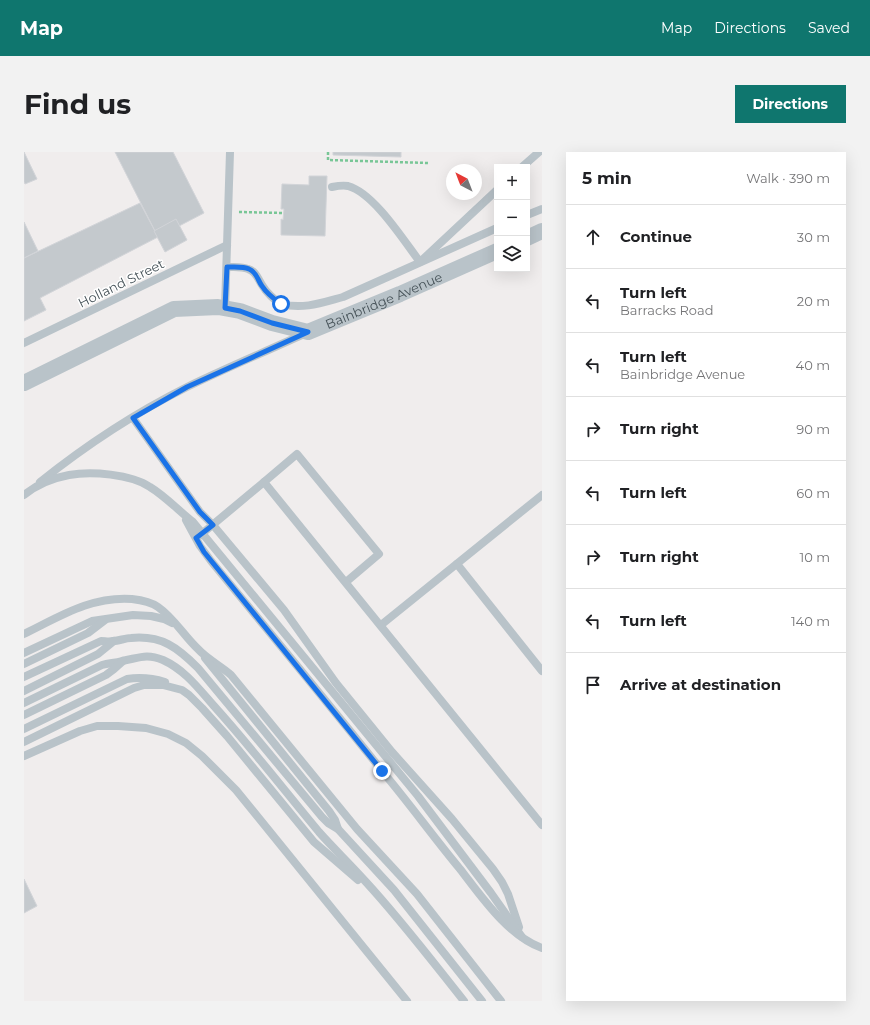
<!DOCTYPE html>
<meta charset="utf-8">
<style>
body{margin:0;font-family:Montserrat,sans-serif;background:#f2f2f2;color:#202124}
.controls{position:absolute;right:12px;top:12px;display:grid;overflow:hidden;border-radius:0px;box-shadow:0 4px 16px #0002}
.controls button{width:36px;height:36px;display:grid;place-items:center;padding:0;border:0;border-bottom:1px solid #e0e0e0;background:#fff;color:#202124;font:20px sans-serif}
.compass{position:absolute;left:422px;top:12px;width:36px;height:36px;border-radius:50%;background:#fff;box-shadow:0 4px 16px #0002;rotate:318deg}
.stop{position:absolute;width:12px;height:12px;margin:-9px;border:3px solid #1a73e8;border-radius:50%;background:#fff}
.stop.end{background:#1a73e8;border-color:#fff;box-shadow:0 1px 4px #0008}
.list{margin:0;padding:0;list-style:none}
h2{display:flex;justify-content:space-between;align-items:center;height:52px;margin:0;padding:0 16px;font-size:17px}
h2 small{font-size:13px;font-weight:400;color:#757577}
.list li{display:grid;grid-template-columns:26px 1fr auto;gap:12px;align-items:center;box-sizing:border-box;height:64px;padding:0 16px;border-top:1px solid #e0e0e0}
.list b{display:block;font-size:15px;white-space:nowrap}
.list p{margin:0;font-size:13px;white-space:nowrap;color:#757577}
.list em{font-size:13px;font-style:normal;color:#757577}
.icon{flex:none;width:22px;height:22px;fill:none;stroke:currentColor;stroke-width:2;stroke-linecap:round;stroke-linejoin:round}
.map{position:relative;flex:none;width:518px;height:849px;overflow:hidden;border-radius:0px}
header{display:flex;align-items:center;gap:24px;box-sizing:border-box;height:56px;padding:0 20px;background:#0f766e;color:#fff}
header strong{font-size:19px}
nav{display:flex;gap:22px;margin-inline-start:auto;font-size:14px}
.intro{display:flex;align-items:center;justify-content:space-between;box-sizing:border-box;height:96px;padding:0 24px}
h1{margin:0;font-size:28px}
.button{padding:10px 18px;border-radius:0px;background:#0f766e;color:#fff;font-size:14px;font-weight:700}
main{display:flex;gap:24px;padding:0 24px}
aside{flex:1;background:#fff;border-radius:0px;box-shadow:0 4px 16px #0002}
.map>svg:first-child{display:block}
.building{fill:#c4c9cd;stroke:#d2d4d8}
.lines{fill:none;stroke-linecap:round;stroke-linejoin:round}
.path{stroke:#78c696;stroke-width:2.5;stroke-dasharray:3 2;stroke-linecap:butt}
.lane{stroke:#b9c3c9;stroke-width:8}
.street{stroke:#b9c3c9;stroke-width:16}
.route{stroke:#1a73e8;stroke-width:5}
.labels{text-anchor:middle;dominant-baseline:central;stroke-width:3;stroke-linejoin:round;paint-order:stroke}
.street-label{font-size:13px;fill:#475359;stroke:#fff}
</style>
<header>
<strong>Map</strong>
<nav><a>Map</a><a>Directions</a><a>Saved</a></nav>
</header>
<div class="intro"><h1>Find us</h1><a class="button">Directions</a></div>
<main>
<div class="map">
<svg width="518" height="849" viewBox="0 0 518 849">
<rect width="100%" height="100%" fill="#f0eded"/>
<g class="building">
<path d="M0,0l13,27 -12,5 -1,-2z"/>
<path d="M91,0h58l31,61 -46,24z"/>
<path d="M309,0h68v5l-68,-2z"/>
<path d="M285,24h18l-2,60 -44,-1v-16l2,1 1,-11h-3l1,-25 27,1z"/>
<path d="M116,51l18,34 -118,61 6,12 -22,11v-63z"/>
<path d="M152,67l11,21 -22,12 -11,-21z"/>
<path d="M0,70l14,29 -14,7z"/>
<path d="M0,727l13,27 -13,7z"/>
</g>
<g class="lines">
<g class="path">
<path d="M304,0v8l100,3"/>
<path d="M215,60l45,1"/>
</g>
<g class="lane">
<path d="M498,15l17,-15"/>
<path d="M308,35c5,-1 11,-2 16,-1 26,7 56,55 72,76l77,-72"/>
<path d="M503,63l15,-6"/>
<path d="M203,115c6,0 15,-1 21,2 8,2 10,10 14,16 4,7 13,16 20,19 21,6 42,-2 61,-7l154,-69"/>
<path d="M201,156l5,-156"/>
<path d="M0,191l203,-98"/>
<path d="M109,266l67,94 13,13 71,85 52,73 56,69 60,67 41,50 9,13 6,12 11,33"/>
<path d="M16,330c45,-36 95,-69 147,-95 39,-19 80,-36 119,-54"/>
<path d="M240,330l33,-28 82,100 -33,28"/>
<path d="M0,343c12,-10 29,-17 45,-20 22,-4 62,-1 81,12 15,9 29,24 43,35l225,274 73,97 31,44"/>
<path d="M162,368l14,26 11,15c59,72 118,143 176,216 25,30 48,62 73,92 21,27 48,67 82,79"/>
<path d="M174,385l66,-55 278,343"/>
<path d="M433,412l85,107"/>
<path d="M357,473l161,-130"/>
<path d="M0,482c35,-17 67,-38 108,-35 9,1 19,3 26,8 16,11 26,29 40,42 9,10 23,17 33,26l126,154 60,65 84,107"/>
<path d="M0,501l68,-32 41,-6 18,1 13,3 8,4"/>
<path d="M181,506l124,153 6,9 3,9"/>
<path d="M0,512l64,-31 17,-13"/>
<path d="M0,525l77,-36c4,0 8,1 12,0 6,0 12,-3 18,-3 31,-3 47,10 67,30l124,149 6,6 10,6 56,61 88,111"/>
<path d="M0,539l74,-37 16,-13"/>
<path d="M0,551l78,-38c7,-2 13,-2 20,-4 17,-3 24,-8 41,-1 22,10 36,29 51,46 37,41 70,84 105,126 15,17 32,33 47,50 35,38 66,79 98,119"/>
<path d="M0,563l82,-40 8,-6 9,-8"/>
<path d="M0,577l103,-50c14,-2 25,-1 38,3"/>
<path d="M0,590l110,-54 10,-3h19l19,5 7,5 13,13 25,28 87,106 44,38"/>
<path d="M0,604l56,-25 17,-5h21l28,2 22,6 18,9 16,13 34,34 171,211"/>
</g>
<g class="street">
<path d="M503,86l15,-7"/>
<path id="s1" d="M0,231l150,-74 44,-2 22,4 32,12 36,9 92,-38 97,-43"/>
</g>
</g>
<g class="lines">
<path class="route" d="M257,152c-7,-5 -14,-10 -19,-18 -4,-5 -5,-14 -13,-17 -6,-3 -15,-2 -22,-2l-2,41 15,3 32,12 36,9 -121,55 -54,31 67,94 13,13 -17,13 8,14 178,219"/>
</g>
<g class="labels">
<g class="street-label">
<text transform="translate(97 131) rotate(-26)">Holland Street</text>
<text stroke="none"><textPath href="#s1" startOffset="387">Bainbridge Avenue</textPath></text>
</g>
</g>
</svg>
<div class="controls">
<button>+</button>
<button>−</button>
<button><svg class="icon" aria-label="layers" viewBox="0 0 24 24"><path d="M12 4l9 5-9 5-9-5zM3 14l9 5 9-5"/></svg></button>
</div>
<svg class="compass" viewBox="-18 -18 36 36"><path d="M0-13l5 13h-10z" fill="#e53935"/><path d="M0 13l5-13h-10z" fill="#757577"/></svg>
<div class="stop" style="left:257px;top:152px"></div>
<div class="stop end" style="left:358px;top:619px"></div>
</div>
<aside>
<h2>5 min<small>Walk · 390 m</small></h2>
<ul class="list">
<li><svg class="icon" aria-label="ahead" viewBox="0 0 24 24"><path d="M12 20V5M6 11l6-6 6 6"/></svg><div><b>Continue</b></div><em>30 m</em></li>
<li><svg class="icon" aria-label="left" viewBox="0 0 24 24"><path d="M17 20v-9H6M10 6l-5 5 5 5"/></svg><div><b>Turn left</b><p>Barracks Road</p></div><em>20 m</em></li>
<li><svg class="icon" aria-label="left" viewBox="0 0 24 24"><path d="M17 20v-9H6M10 6l-5 5 5 5"/></svg><div><b>Turn left</b><p>Bainbridge Avenue</p></div><em>40 m</em></li>
<li><svg class="icon" aria-label="right" viewBox="0 0 24 24"><path d="M7 20v-9h11M14 6l5 5-5 5"/></svg><div><b>Turn right</b></div><em>90 m</em></li>
<li><svg class="icon" aria-label="left" viewBox="0 0 24 24"><path d="M17 20v-9H6M10 6l-5 5 5 5"/></svg><div><b>Turn left</b></div><em>60 m</em></li>
<li><svg class="icon" aria-label="right" viewBox="0 0 24 24"><path d="M7 20v-9h11M14 6l5 5-5 5"/></svg><div><b>Turn right</b></div><em>10 m</em></li>
<li><svg class="icon" aria-label="left" viewBox="0 0 24 24"><path d="M17 20v-9H6M10 6l-5 5 5 5"/></svg><div><b>Turn left</b></div><em>140 m</em></li>
<li><svg class="icon" aria-label="arrive" viewBox="0 0 24 24"><path d="M6 21V4h12l-3 4 3 4H6"/></svg><div><b>Arrive at destination</b></div></li>
</ul>
</aside>
</main>
